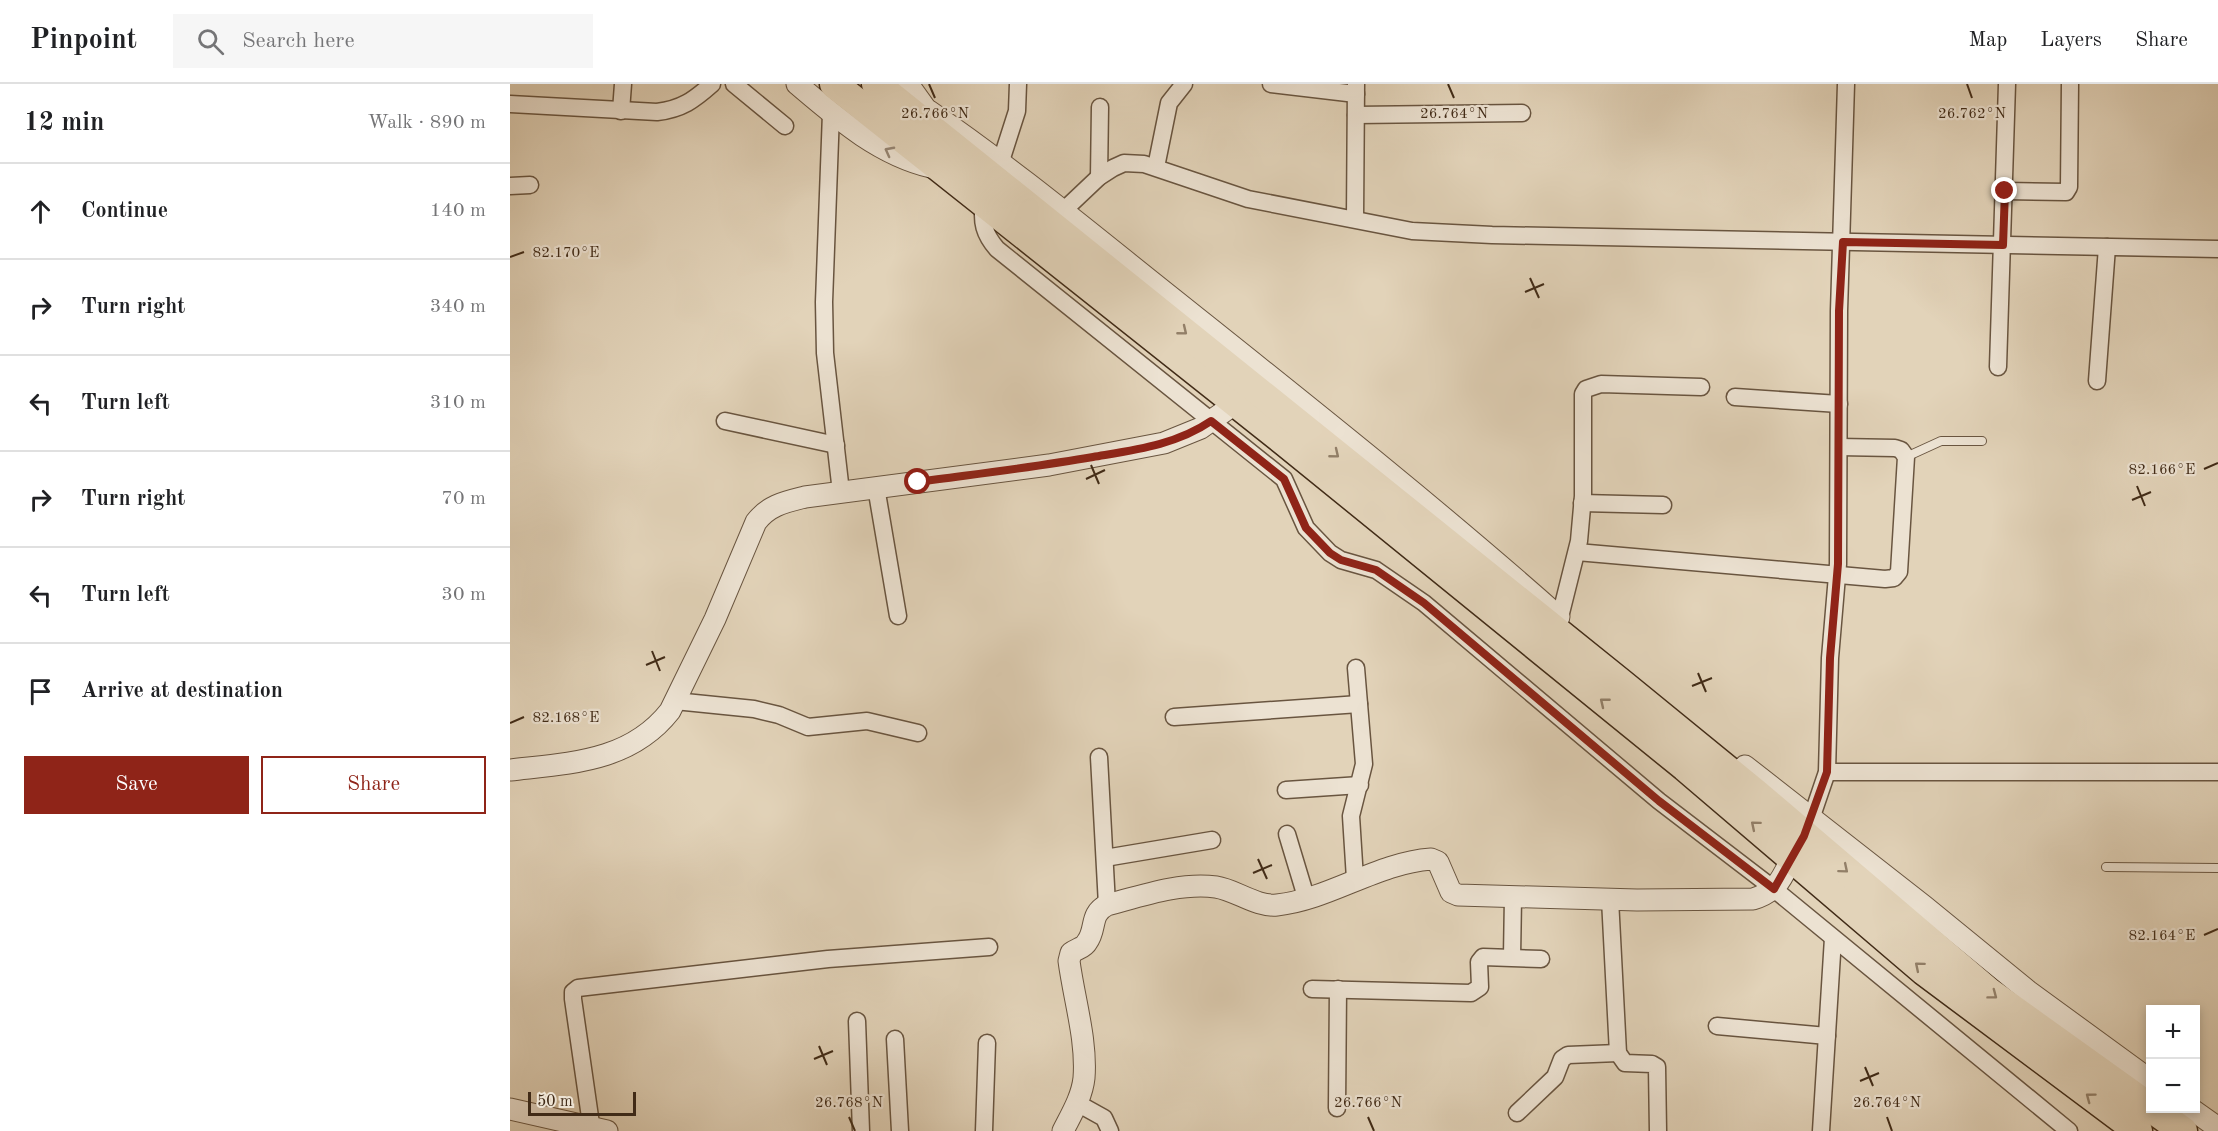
<!DOCTYPE html>
<meta charset="utf-8">
<style>
body{margin:0;font-family:"Old Standard TT",serif;background:#f6f6f6;color:#202124}
.controls{position:absolute;right:18px;bottom:18px;display:grid;overflow:hidden;border-radius:0px;box-shadow:0 3px 9px #0003}
.controls button{width:54px;height:54px;display:grid;place-items:center;padding:0;border:0;border-bottom:2px solid #e0e0e0;background:#fff;color:#202124;font:30px sans-serif}
.scale{position:absolute;left:18px;bottom:15px;width:108px;box-sizing:border-box;padding-left:6px;border:3px solid #412b17;border-top:0;font-size:16px;line-height:21px;white-space:nowrap;color:#412b17;-webkit-text-stroke:4px #ece2d2;paint-order:stroke}
.stop{position:absolute;width:18px;height:18px;margin:-14px;border:4px solid #8f2418;border-radius:50%;background:#fff}
.stop.end{background:#8f2418;border-color:#fff;box-shadow:0 2px 6px #0008}
.list{margin:0;padding:0;list-style:none}
h2{display:flex;justify-content:space-between;align-items:center;height:78px;margin:0;padding:0 24px;font-size:26px}
h2 small{font-size:20px;font-weight:400;color:#757577}
.list li{display:grid;grid-template-columns:39px 1fr auto;gap:18px;align-items:center;box-sizing:border-box;height:96px;padding:0 24px;border-top:2px solid #e0e0e0}
.list b{display:block;font-size:22px;white-space:nowrap}
.list em{font-size:20px;font-style:normal;color:#757577}
.actions{display:flex;gap:12px;padding:18px 24px}
.actions a{flex:1;padding:14px 0;border:2px solid #8f2418;border-radius:0px;text-align:center;font-size:21px;color:#8f2418}
.actions .main{background:#8f2418;color:#fff}
.icon{flex:none;width:33px;height:33px;fill:none;stroke:currentColor;stroke-width:2;stroke-linecap:round;stroke-linejoin:round}
.map{position:relative;flex:none;width:1708px;height:1047px;overflow:hidden}
header{display:flex;align-items:center;gap:36px;box-sizing:border-box;height:84px;padding:0 30px;background:#fff;border-bottom:2px solid #e0e0e0}
header strong{font-size:28px}
nav{display:flex;gap:33px;margin-inline-start:auto;font-size:21px}
.search{width:420px;height:54px;background:#f6f6f6;display:flex;align-items:center;gap:15px;box-sizing:border-box;padding:0 21px;border-radius:0px;color:#757577;font-size:22px}
main{display:flex}
aside{flex:1;background:#fff}
.map>svg:first-child{display:block}
.lines{fill:none;stroke-linecap:round;stroke-linejoin:round}
.service-casing{stroke:#695540;stroke-width:10}
.minor-casing{stroke:#695540;stroke-width:19}
.tertiary-casing{stroke:#695540;stroke-width:23}
.trunk-casing{stroke:#412b17;stroke-width:31}
.service{stroke:#ece2d2;stroke-width:8}
.minor{stroke:#ece2d2;stroke-width:16}
.tertiary{stroke:#ece2d2;stroke-width:21}
.trunk{stroke:#e2d3b9;stroke-width:28}
.oneway{stroke:#968674}
.oneway2{stroke:#927f68}
.route{stroke:#8f2418;stroke-width:8}
.ticks{fill:none;stroke:#412b17;stroke-width:2}
.ticks-label{font-size:15px;text-anchor:middle;fill:#412b17;stroke:#ece2d2;stroke-width:4.5;stroke-linejoin:round;paint-order:stroke}
</style>
<header>
<strong>Pinpoint</strong>
<div class="search"><svg class="icon" aria-label="search" viewBox="0 0 24 24"><circle cx="10" cy="10" r="6"/><path d="M15 15l6 6"/></svg>Search here</div>
<nav><a>Map</a><a>Layers</a><a>Share</a></nav>
</header>
<main>
<aside>
<h2>12 min<small>Walk · 890 m</small></h2>
<ul class="list">
<li><svg class="icon" aria-label="ahead" viewBox="0 0 24 24"><path d="M12 20V5M6 11l6-6 6 6"/></svg><div><b>Continue</b></div><em>140 m</em></li>
<li><svg class="icon" aria-label="right" viewBox="0 0 24 24"><path d="M7 20v-9h11M14 6l5 5-5 5"/></svg><div><b>Turn right</b></div><em>340 m</em></li>
<li><svg class="icon" aria-label="left" viewBox="0 0 24 24"><path d="M17 20v-9H6M10 6l-5 5 5 5"/></svg><div><b>Turn left</b></div><em>310 m</em></li>
<li><svg class="icon" aria-label="right" viewBox="0 0 24 24"><path d="M7 20v-9h11M14 6l5 5-5 5"/></svg><div><b>Turn right</b></div><em>70 m</em></li>
<li><svg class="icon" aria-label="left" viewBox="0 0 24 24"><path d="M17 20v-9H6M10 6l-5 5 5 5"/></svg><div><b>Turn left</b></div><em>30 m</em></li>
<li><svg class="icon" aria-label="arrive" viewBox="0 0 24 24"><path d="M6 21V4h12l-3 4 3 4H6"/></svg><div><b>Arrive at destination</b></div></li>
</ul>
<div class="actions"><a class="main">Save</a><a>Share</a></div>
</aside>
<div class="map">
<svg width="1708" height="1047" viewBox="0 0 1708 1047">
<rect width="100%" height="100%" fill="#e2d3b9"/>
<filter id="stains"><feTurbulence type="fractalNoise" baseFrequency=".00333" numOctaves="4"/><feColorMatrix values="0 0 0 0 .2 0 0 0 0 .09 0 0 0 0 .02 0 0 0 .5 -.17"/></filter>
<radialGradient id="worn" r=".72"><stop offset=".6" stop-color="#630" stop-opacity="0"/><stop offset="1" stop-color="#630" stop-opacity=".3"/></radialGradient>
<g class="lines">
<g class="service-casing">
<g id="service">
<path d="M1396,373l35,-16h41"/>
<path d="M1596,783l112,1"/>
</g>
</g>
<g class="minor-casing">
<g id="minor">
<path d="M224,0l51,42"/>
<path d="M761,0l85,10"/>
<path d="M0,20l147,8c25,-3 37,-12 55,-28"/>
<path d="M111,27l2,-27"/>
<path d="M321,29l-7,189 1,51 16,139"/>
<path d="M846,31l166,-2"/>
<path d="M491,77l16,-50 1,-27"/>
<path d="M646,83l13,-64 15,-19"/>
<path d="M589,93l1,-70"/>
<path d="M0,102l20,-1"/>
<path d="M1495,107l61,1 3,-5 1,-103"/>
<path d="M474,119c-3,19 0,31 13,46l287,230 22,49 24,25 11,7 35,10 48,33 235,198 115,88 295,242"/>
<path d="M552,128l37,-35 14,-9 11,-5 20,1 104,35 164,32 80,4 726,14"/>
<path d="M845,134l1,-134"/>
<path d="M1488,283l9,-283"/>
<path d="M1587,297l10,-134"/>
<path d="M1225,313l104,7"/>
<path d="M215,337l111,24"/>
<path d="M366,403l22,129"/>
<path d="M1072,419l81,2"/>
<path d="M1067,468l308,27 9,-1 5,-6 7,-115 -5,-7 -6,-2 -56,-1"/>
<path d="M1050,533l19,-76 4,-45v-102l3,-5 15,-5 100,3"/>
<path d="M165,617l79,8 25,6 29,12 59,-6 51,12"/>
<path d="M664,633l185,-13"/>
<path d="M589,673l8,148"/>
<path d="M1317,688h391"/>
<path d="M776,706l74,-5"/>
<path d="M1301,735l16,-47 3,-114 8,-94 1,-253 7,-227"/>
<path d="M777,750l19,63"/>
<path d="M595,774l107,-18"/>
<path d="M845,795l-4,-63 13,-52 -8,-96"/>
<path d="M1100,815l8,154 7,10 27,1 5,3 1,64"/>
<path d="M1002,873l1,-60"/>
<path d="M802,905l159,4 9,-6 -1,-25 4,-5 58,2"/>
<path d="M347,937l4,110"/>
<path d="M1207,942l110,10"/>
<path d="M385,955l5,92"/>
<path d="M567,1019l27,15 6,13"/>
<path d="M827,1024l1,-119"/>
<path d="M1007,1029l38,-36 7,-18 6,-4 50,-2"/>
<path d="M82,1047l-19,-132v-7l5,-4 250,-29 161,-12"/>
<path d="M474,1047l3,-88"/>
<path d="M1311,1047l12,-193"/>
</g>
</g>
<g class="tertiary-casing">
<g id="tertiary">
<path d="M287,0c40,34 82,71 134,83"/>
<path d="M398,0l28,39"/>
<path d="M419,27c86,59 166,126 248,191 129,103 258,205 382,315"/>
<path d="M1235,682l179,140 104,85 122,89"/>
<path d="M0,686c60,-7 120,-8 160,-59l45,-92 41,-97c13,-17 29,-20 49,-25l244,-32 115,-22 37,-15 35,-25"/>
<path d="M1680,1024l28,20"/>
<path d="M0,1025l97,22"/>
<path d="M553,1047c8,-16 19,-34 21,-53 3,-38 -10,-79 -15,-117l2,-8c5,-4 13,-5 16,-11 10,-13 2,-28 20,-37 34,-9 74,-23 109,-18 20,3 40,20 61,18 53,-6 100,-42 154,-46l7,3 13,30 7,3 179,5 116,-1c30,-9 30,-28 45,-52"/>
</g>
</g>
<g class="trunk-casing">
<g id="trunk">
<path d="M324,0l451,358 400,325 239,204 214,160"/>
<path d="M366,0l745,599 136,111 232,198 194,139"/>
</g>
</g>
<use href="#service" class="service"/>
<use href="#minor" class="minor"/>
<use href="#tertiary" class="tertiary"/>
<use href="#trunk" class="trunk"/>
</g>
<defs><path id="oneway-chevron" d="M-2-3.5L2.5 0L-2 3.5" fill="none" stroke-width="1.6" stroke-linecap="round" stroke-linejoin="round" transform="scale(1.5)"/></defs>
<use class="oneway" href="#oneway-chevron" transform="translate(379 67) rotate(-152)"/>
<g class="oneway2">
<use href="#oneway-chevron" transform="translate(673 247) rotate(39)"/>
<use href="#oneway-chevron" transform="translate(825 370) rotate(39)"/>
<use href="#oneway-chevron" transform="translate(1094 618) rotate(-141)"/>
<use href="#oneway-chevron" transform="translate(1245 741) rotate(-140)"/>
<use href="#oneway-chevron" transform="translate(1334 785) rotate(40)"/>
<use href="#oneway-chevron" transform="translate(1409 882) rotate(-140)"/>
<use href="#oneway-chevron" transform="translate(1483 911) rotate(37)"/>
<use href="#oneway-chevron" transform="translate(1580 1013) rotate(-143)"/>
</g>
<g class="lines">
<path class="route" d="M408,398c58,-8 117,-15 175,-25 41,-7 83,-12 118,-36l73,58 22,49 24,25 11,7 35,10 48,33 235,198 115,88 30,-53 23,-64 3,-114 8,-94 1,-253 4,-69 160,3 2,-54"/>
</g>
<path class="ticks" d="M419,0l6,14M938,0l6,14M1457,0l5,14M0,173l14,-5M1020,194l9,20M1015,208l19,-8M581,381l8,19M1694,385l14,-6M576,395l19,-9M1627,402l8,20M1622,416l19,-8M142,567l8,20M136,581l19,-8M1188,589l8,19M1182,602l20,-8M0,639l14,-6M748,775l9,20M743,789l19,-8M1694,851l14,-6M309,962l8,19M304,975l19,-8M1355,983l8,19M1350,997l19,-8M339,1033l6,14M858,1033l6,14M1377,1033l5,14"/>
<g class="ticks-label">
<text x="425" y="34">26.766°N</text>
<text x="944" y="34">26.764°N</text>
<text x="1462" y="34">26.762°N</text>
<text x="56" y="173">82.170°E</text>
<text x="1652" y="390">82.166°E</text>
<text x="56" y="638">82.168°E</text>
<text x="1652" y="856">82.164°E</text>
<text x="339" y="1023">26.768°N</text>
<text x="858" y="1023">26.766°N</text>
<text x="1377" y="1023">26.764°N</text>
</g>
<rect width="100%" height="100%" filter="url(#stains)"/>
<rect width="100%" height="100%" fill="url(#worn)"/>
</svg>
<div class="controls">
<button>+</button>
<button>−</button>
</div>
<div class="scale">50 m</div>
<div class="stop" style="left:408px;top:398px"></div>
<div class="stop end" style="left:1495px;top:107px"></div>
</div>
</main>
